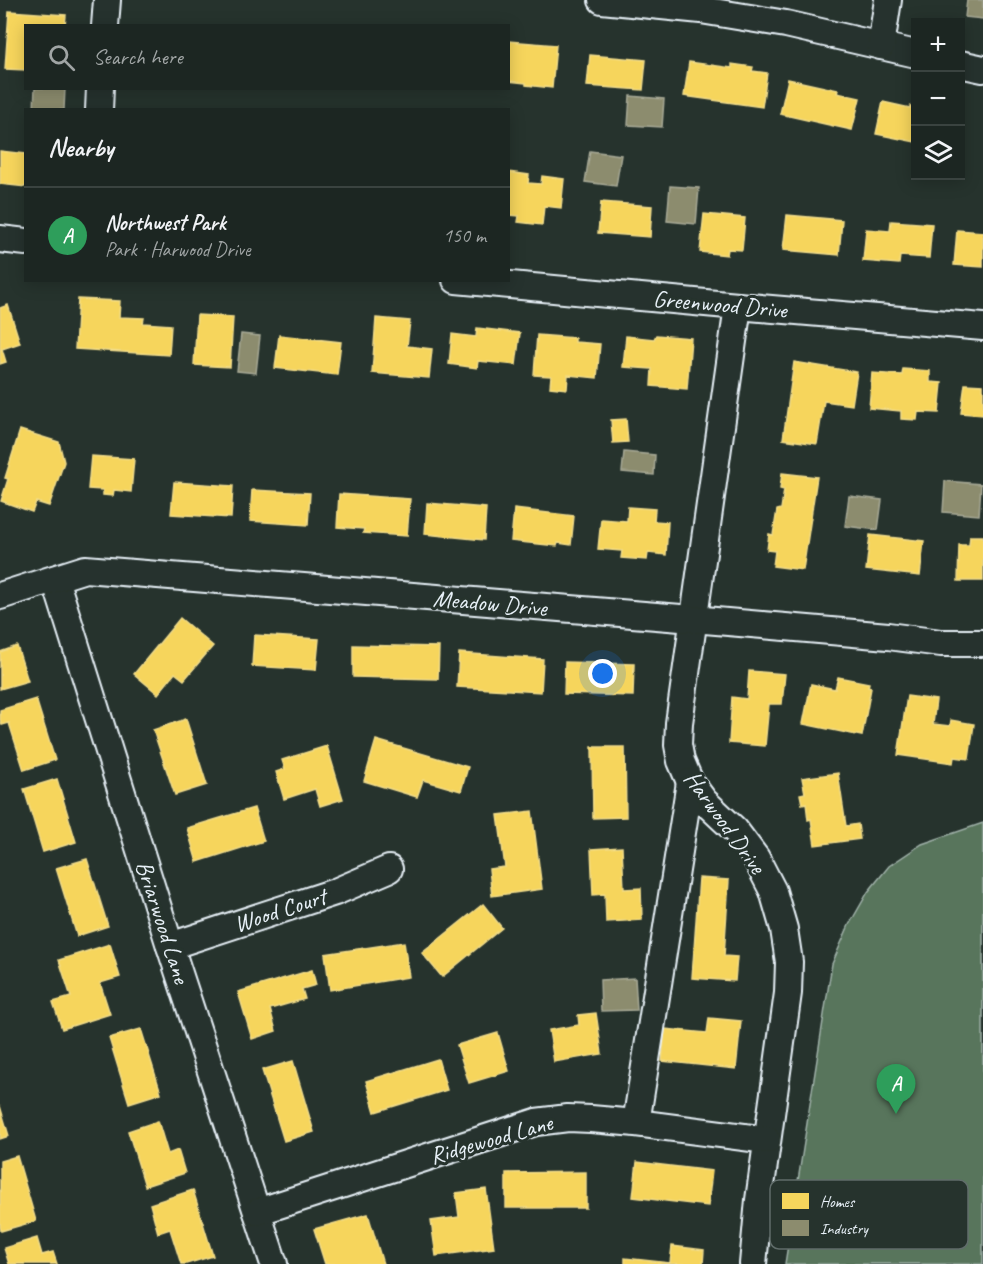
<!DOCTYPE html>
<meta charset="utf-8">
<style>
body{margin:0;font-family:Caveat,sans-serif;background:#29322f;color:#f1f3f6}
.controls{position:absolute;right:18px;top:18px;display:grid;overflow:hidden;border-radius:0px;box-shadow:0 3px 15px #0003}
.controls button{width:54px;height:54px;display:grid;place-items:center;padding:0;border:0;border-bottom:2px solid #3a4340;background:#1c2622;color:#f1f3f6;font:30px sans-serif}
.you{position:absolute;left:603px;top:674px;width:21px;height:21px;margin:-15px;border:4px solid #fff;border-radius:50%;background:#1a73e8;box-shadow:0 0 0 9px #1a73e833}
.badge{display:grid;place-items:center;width:39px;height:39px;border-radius:50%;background:#2563eb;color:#fff;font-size:20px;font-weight:700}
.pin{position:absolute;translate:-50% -50px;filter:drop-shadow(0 2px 3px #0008)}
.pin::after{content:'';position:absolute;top:32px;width:21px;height:18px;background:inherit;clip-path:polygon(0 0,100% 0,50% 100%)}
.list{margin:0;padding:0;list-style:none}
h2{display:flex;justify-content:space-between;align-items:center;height:78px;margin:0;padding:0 24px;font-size:26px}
h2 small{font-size:20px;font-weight:400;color:#a0a5a5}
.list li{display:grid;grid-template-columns:39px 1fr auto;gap:18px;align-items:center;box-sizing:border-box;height:96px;padding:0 24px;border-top:2px solid #3a4340}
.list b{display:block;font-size:22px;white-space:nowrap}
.list p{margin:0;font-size:20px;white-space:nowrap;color:#a0a5a5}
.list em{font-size:20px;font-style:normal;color:#a0a5a5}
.icon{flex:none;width:33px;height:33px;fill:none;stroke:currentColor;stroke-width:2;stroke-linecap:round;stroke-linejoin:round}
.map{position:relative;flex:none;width:983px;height:1264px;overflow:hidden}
.search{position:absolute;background:#1c2622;box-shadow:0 3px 15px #0003;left:24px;top:24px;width:486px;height:66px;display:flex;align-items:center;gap:15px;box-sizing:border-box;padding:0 21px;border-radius:0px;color:#a0a5a5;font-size:22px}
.panel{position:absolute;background:#1c2622;box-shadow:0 3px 15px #0003;left:24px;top:108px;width:486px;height:174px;border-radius:0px}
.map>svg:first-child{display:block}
.green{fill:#59745b;stroke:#a0b2aa;stroke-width:1.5}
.homes{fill:#f6d55c;stroke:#f2dd8b;stroke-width:1.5}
.industry{fill:#8c8c6e;stroke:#a8aa97;stroke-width:1.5}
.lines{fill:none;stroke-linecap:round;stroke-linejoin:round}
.minor-casing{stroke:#e8f1f8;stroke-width:30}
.minor{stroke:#26332d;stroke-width:26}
.labels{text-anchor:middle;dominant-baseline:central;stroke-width:6;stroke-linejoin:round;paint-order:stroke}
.street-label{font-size:24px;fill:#e8f1f8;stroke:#26332d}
.key{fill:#26332d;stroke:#606c6a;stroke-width:1.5}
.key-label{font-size:16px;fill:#e8f1f8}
</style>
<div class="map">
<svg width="983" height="1264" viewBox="0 0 983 1264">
<rect width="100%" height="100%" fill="#26332d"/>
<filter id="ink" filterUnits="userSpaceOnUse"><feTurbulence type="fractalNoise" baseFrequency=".0167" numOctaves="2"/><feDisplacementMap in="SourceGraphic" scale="12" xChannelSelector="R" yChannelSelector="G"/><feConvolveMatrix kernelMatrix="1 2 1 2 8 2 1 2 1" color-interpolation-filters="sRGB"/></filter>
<g filter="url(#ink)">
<path class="green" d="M983,823v441h-198l47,-300 17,-39 19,-33 21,-26 33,-22z"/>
<g class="homes">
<path d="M9,11l57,4 -1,11h-39v44l-21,-1z"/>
<path d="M508,41l48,4 -4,43 -26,-3v-2l-18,-2z"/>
<path d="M590,55l56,5 -3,30 -56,-4z"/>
<path d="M689,62l43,6v-4l21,3 -1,4 15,2 -5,34 -78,-11z"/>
<path d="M788,79l50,11 -1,3 23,5 -8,32 -72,-16z"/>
<path d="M883,102l27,6v-2l6,1v35l-40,-8z"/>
<path d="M0,151l26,3v33l-26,-3z"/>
<path d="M508,172l21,3 -1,8 13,1 1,-8 22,3 -3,29 -17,-2 -2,19 -24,-3 1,-6 -11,-1z"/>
<path d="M601,202l51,4 -2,31 -52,-4z"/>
<path d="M704,214l41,4 -3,32 -14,-1 -1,6 -27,-3z"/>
<path d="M787,215l55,5 -3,35 -56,-5z"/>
<path d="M891,221l41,3 -3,34 -29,-2 -1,8 -36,-3 3,-32 24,2z"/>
<path d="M957,230l26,2v35l-29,-2z"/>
<path d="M78,299l42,2 -1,16 25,1 -1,5 28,2 -2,30 -94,-6z"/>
<path d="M8,305l12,38 -18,6 4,13 -6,2v-56z"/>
<path d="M197,315l36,2 -3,50 -36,-2z"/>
<path d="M376,318l34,3 -3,25 25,3 -3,29 -57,-5z"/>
<path d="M477,328l43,5 -4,32 -38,-4 -1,7 -28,-4 3,-30 24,3z"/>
<path d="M279,335l62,7 -4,33 -62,-7z"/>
<path d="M537,335l38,3v4l25,2 -3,34 -29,-3 -1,14 -17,-2 1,-11 -17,-1z"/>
<path d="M656,335l35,3 -4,51 -36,-3 1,-17 -29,-2 3,-31 28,3z"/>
<path d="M794,362l63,10 -5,33 -28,-4 -7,43 -34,-5z"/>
<path d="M903,369l27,2v11l12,1 -3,30 -21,-1 -1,8 -16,-1v-8l-32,-3 3,-35 30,2z"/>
<path d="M965,384l18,1v30l-22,-2z"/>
<path d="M626,419l2,23 -15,1 -2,-23z"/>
<path d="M20,430l39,12 5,20 -15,44 -13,-4 -4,10 -31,-11 7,-22 -3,-1z"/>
<path d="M91,456l43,3 -3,33 -17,-2 -1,6 -10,-1v-5l-15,-1z"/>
<path d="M782,473l35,4 -14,93 -30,-4 2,-15 -8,-1 2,-16 4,1 4,-25 4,-1 3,-19 -4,-1z"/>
<path d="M174,482l59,4 -2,32 -60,-4z"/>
<path d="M252,490l58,3 -2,32 -58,-4z"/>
<path d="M339,494l71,5 -3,37 -44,-3 1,-4 -27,-2z"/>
<path d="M427,503l59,5 -2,32 -59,-6z"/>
<path d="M628,507l27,2 -1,12 14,1 -2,33 -18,-2 -1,7 -26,-2 1,-7 -24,-2 3,-30 26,2z"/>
<path d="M514,509l60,7 -3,29 -13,-2 -1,3 -46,-5z"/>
<path d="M870,535l54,6 -4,35 -54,-6z"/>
<path d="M970,536h13v45h-25l1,-36h10z"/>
<path d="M180,618l33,28 -29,34 -9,-7 -17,21 -24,-20z"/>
<path d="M254,635l65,4 -3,31 -64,-4z"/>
<path d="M353,645l86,2 -1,32 -85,-2z"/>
<path d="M17,646l11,35 -28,8v-37z"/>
<path d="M459,653l84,6 -2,33 -84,-5z"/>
<path d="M565,662l69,2 -1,32 -69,-2z"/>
<path d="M749,671l36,3 -3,30h-13l-4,42 -36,-3 3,-46 15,2z"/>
<path d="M838,677l31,6 -1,4 3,1 -9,48 -59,-12 8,-40 24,5z"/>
<path d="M907,696l29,4 -3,24 17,2 1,-6 23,4 -5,35 -15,-2 -1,6 -55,-8z"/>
<path d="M36,699l19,61 -31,10 -15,-47 -7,2 -2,-5v-10z"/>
<path d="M186,719l21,66 -32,10 -22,-65z"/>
<path d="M376,740l92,27 -7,24 -38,-11 -6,17 -53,-16z"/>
<path d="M327,746l16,53 -23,7 -5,-17 -31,10 -8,-27 9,-3 -3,-9z"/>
<path d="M592,747h33l1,70 -33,1z"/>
<path d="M838,773l8,53 12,-2 2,15 -45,6 -4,-26 -3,1 -2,-17 -4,1 -2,-10 5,-1 -3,-15z"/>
<path d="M57,779l19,63 -33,10 -19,-63z"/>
<path d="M254,808l10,33 -67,21 -10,-34z"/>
<path d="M532,811l10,78 -50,7 -3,-27 16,-2 -7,-52z"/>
<path d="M622,847l2,42 17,-1 1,32 -36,2 -1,-28 -12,1 -2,-46z"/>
<path d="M87,859l21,67 -31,10 -21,-68z"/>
<path d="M699,878l30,2 -5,76 13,1 -2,24 -43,-3z"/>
<path d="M483,904l19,24 -60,49 -20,-24z"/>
<path d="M404,942l5,35 -79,13 -5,-36z"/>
<path d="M110,944l10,33 -20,6 10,31 -48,15 -9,-27 18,-5 -12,-37z"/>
<path d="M312,970l4,15 -14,4 3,10 -35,10 6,22 -24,8 -14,-47z"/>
<path d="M596,1013l6,41 -48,8 -5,-32 30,-5 -1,-10z"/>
<path d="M709,1018l32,3 -5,48 -74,-8 3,-32 42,4z"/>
<path d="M141,1029l20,64 -32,10 -20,-65z"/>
<path d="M498,1033l11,38 -40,12 -12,-38z"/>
<path d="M438,1059l9,31 -72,22 -9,-31z"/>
<path d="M293,1061l21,71 -30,9 -22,-71z"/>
<path d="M0,1106l9,30 -9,3z"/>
<path d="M158,1121l10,33 10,-4 7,23 -40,13 -17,-55z"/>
<path d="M17,1156l19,65 -35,10 -1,-4v-66z"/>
<path d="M637,1162l75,9 -4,35 -75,-9z"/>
<path d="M586,1172v36h-80v-35z"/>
<path d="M486,1189l8,59 -58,8 -5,-35 28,-4 -3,-24z"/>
<path d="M193,1190l20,66 -27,8h-5l-11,-35 -12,4 -8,-29z"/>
<path d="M368,1214l15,50h-58l-11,-35z"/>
<path d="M37,1238l5,17 11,-3 4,12h-48l-5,-16z"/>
<path d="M672,1246l32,4 -1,14h-78v-6l45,5z"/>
</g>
<g class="industry">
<path d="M967,0h16v19l-18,-2z"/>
<path d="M35,88h30l-1,22h-30z"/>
<path d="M630,96l34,3 -2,28 -34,-2z"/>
<path d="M590,151l31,4 -5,31 -31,-4z"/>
<path d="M670,186l29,2 -3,36 -29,-3z"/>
<path d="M241,334l19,2 -4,37 -19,-2z"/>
<path d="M624,452l31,3 -1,20 -32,-3z"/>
<path d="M945,481l36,3 -2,31 -36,-3z"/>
<path d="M849,496l33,4 -4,30 -33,-4z"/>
<path d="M635,978l2,32 -36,1 -1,-31z"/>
</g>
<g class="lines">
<g class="minor-casing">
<g id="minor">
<path d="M602,0l99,10 85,14 130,30"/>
<path d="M105,26l2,-26"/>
<path d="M881,46l7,-46"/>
<path d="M960,64l23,5"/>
<path d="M99,110l1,-22"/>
<path d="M0,239l26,3"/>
<path d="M456,280l282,26 245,21"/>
<path d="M738,306l-59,417 -1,22 3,16 9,21 14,19 31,29 21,28 17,33 11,38 5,33 -1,31 -29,207 -6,64"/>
<path d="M55,579l115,367 104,318"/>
<path d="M0,596l85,-27 608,50 195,17 53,7h42"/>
<path d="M170,946l165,-54 54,-23"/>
<path d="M636,1123l54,-341"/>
<path d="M257,1212l279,-90 32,-4 23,1 45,4 131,17"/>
</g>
</g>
<use href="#minor" class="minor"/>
</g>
</g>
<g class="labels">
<g class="street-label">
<text transform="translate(720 304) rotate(5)">Greenwood Drive</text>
<text transform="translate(490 603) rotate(5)">Meadow Drive</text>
<text transform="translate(725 822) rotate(54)">Harwood Drive</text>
<text transform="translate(280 910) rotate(-18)">Wood Court</text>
<text transform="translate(163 922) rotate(72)">Briarwood Lane</text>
<text transform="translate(491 1139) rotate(-16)">Ridgewood Lane</text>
</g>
</g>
<rect x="770" y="1180" width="198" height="69" rx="9" class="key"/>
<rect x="782" y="1193" width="27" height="16" fill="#f6d55c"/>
<rect x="782" y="1220" width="27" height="16" fill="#8c8c6e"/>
<g class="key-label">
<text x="820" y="1207">Homes</text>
<text x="820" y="1234">Industry</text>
</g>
</svg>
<div class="controls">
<button>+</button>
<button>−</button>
<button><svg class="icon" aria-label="layers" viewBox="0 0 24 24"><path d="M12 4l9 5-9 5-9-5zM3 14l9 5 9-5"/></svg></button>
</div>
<div class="you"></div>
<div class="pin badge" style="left:896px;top:1114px;background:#2e9e5b">A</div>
<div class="search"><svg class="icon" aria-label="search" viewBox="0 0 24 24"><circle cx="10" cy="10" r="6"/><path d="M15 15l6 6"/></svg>Search here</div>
<section class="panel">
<h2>Nearby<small></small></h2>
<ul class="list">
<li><span class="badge" style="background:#2e9e5b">A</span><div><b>Northwest Park</b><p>Park · Harwood Drive</p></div><em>150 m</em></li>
</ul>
</section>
</div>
